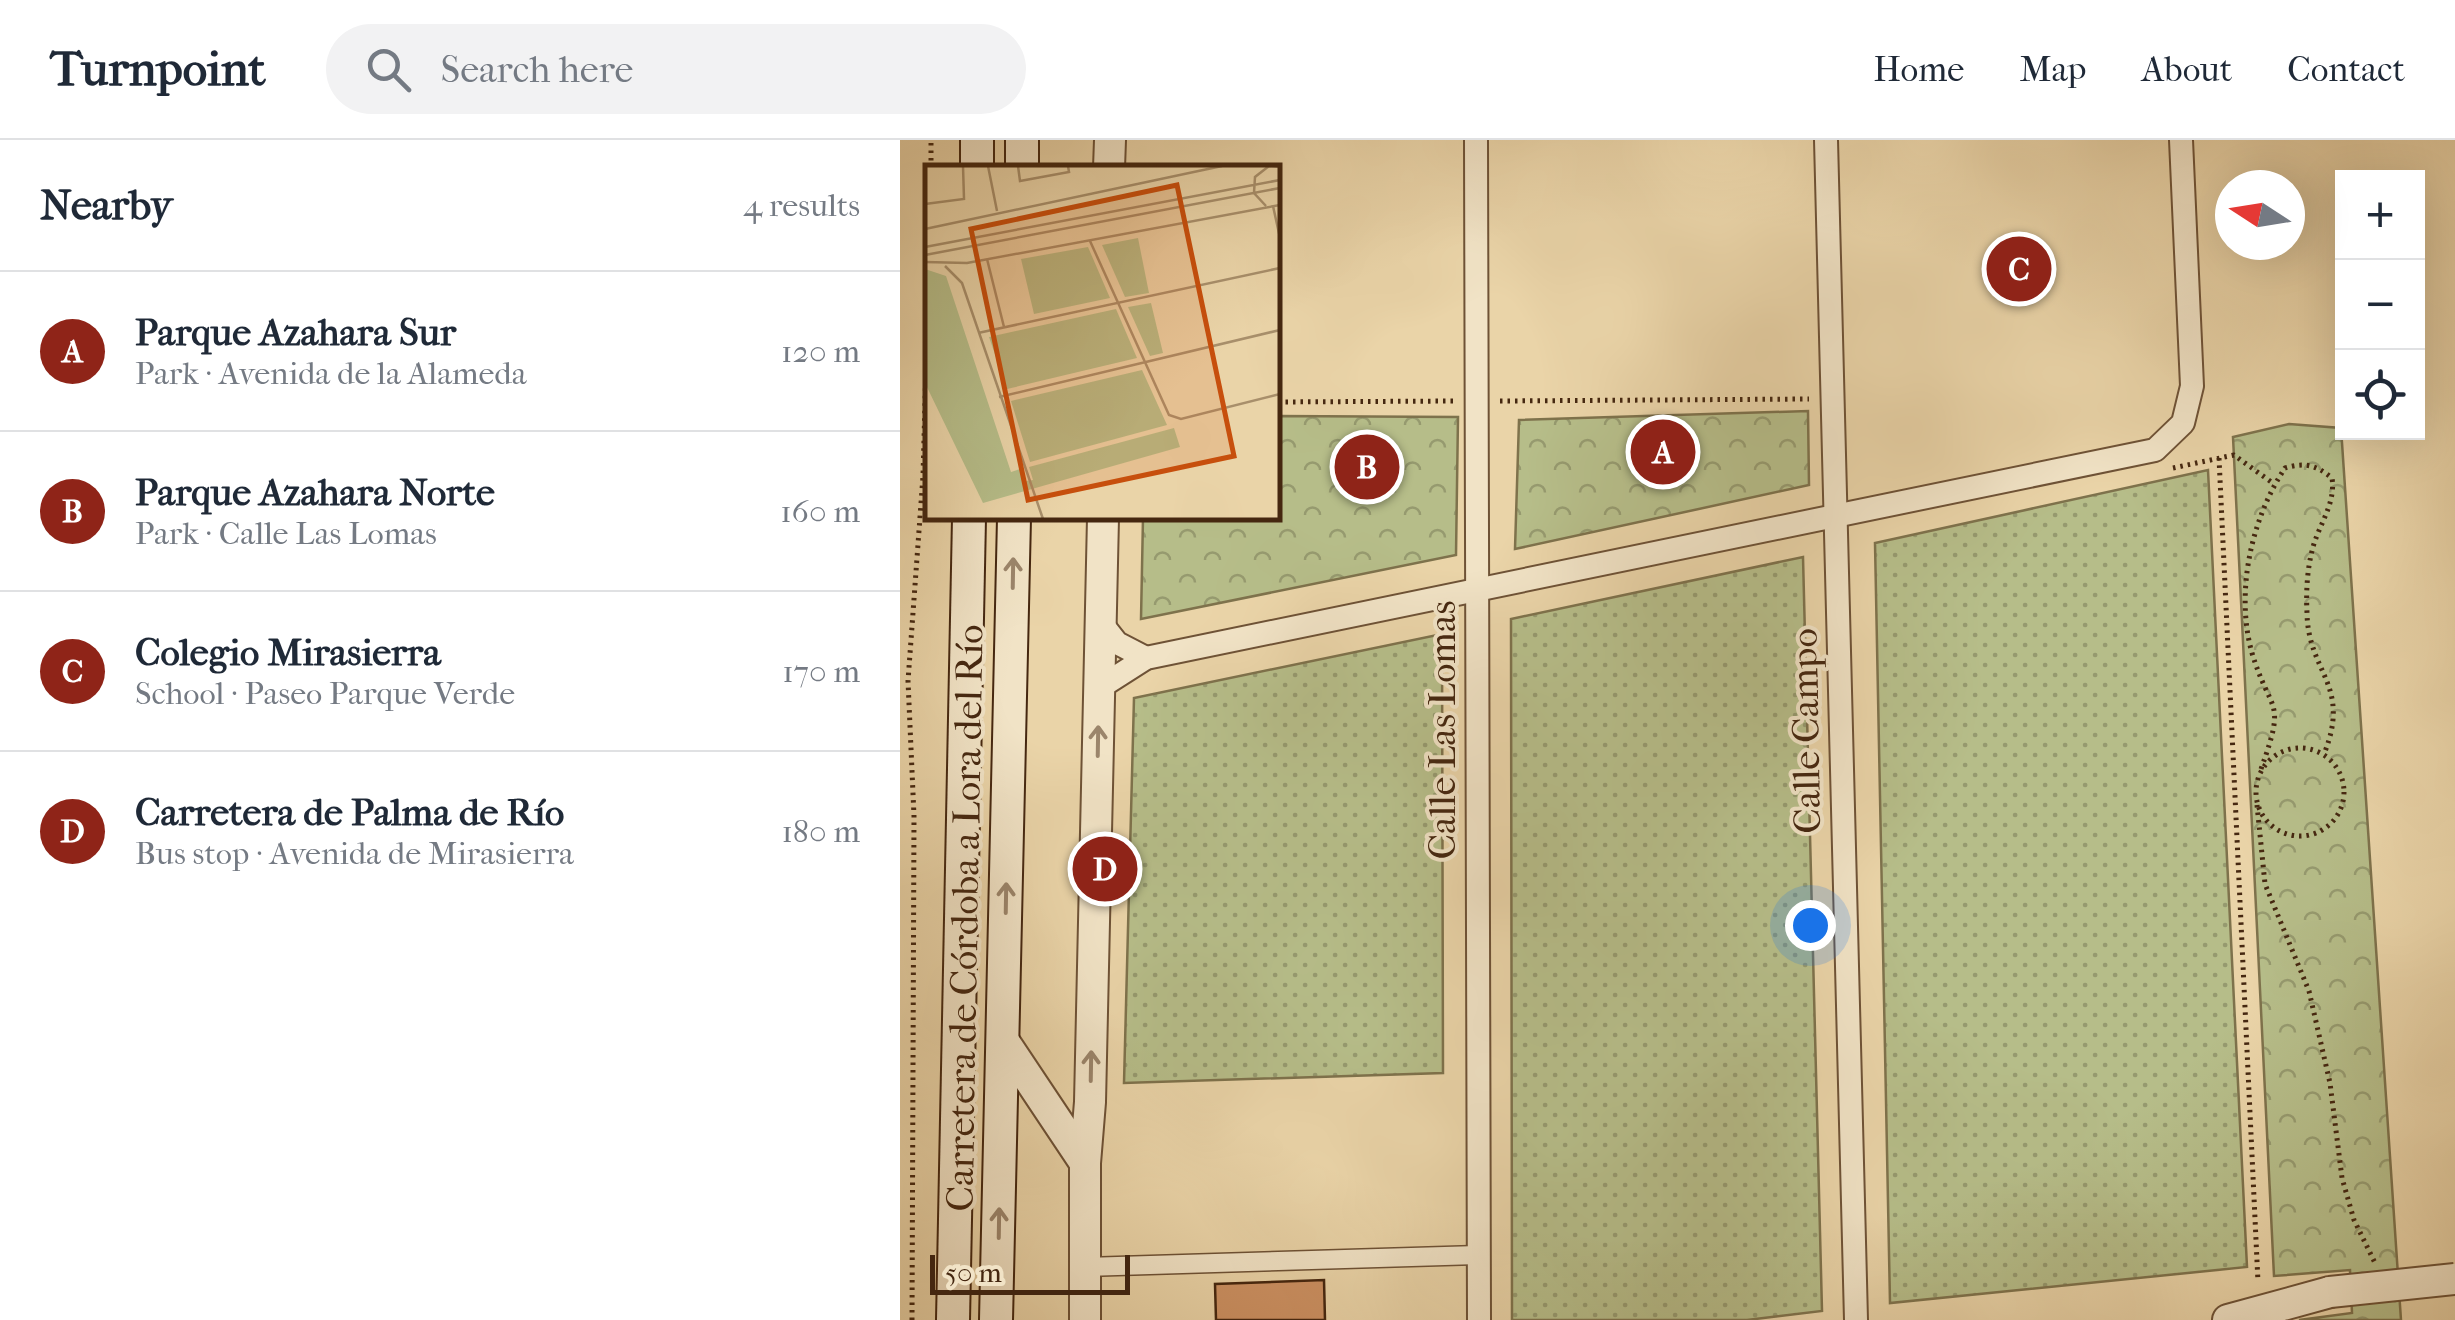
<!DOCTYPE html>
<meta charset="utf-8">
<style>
body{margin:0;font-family:"IM FELL French Canon",serif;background:#f2f2f3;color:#1f2937}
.controls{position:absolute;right:30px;top:30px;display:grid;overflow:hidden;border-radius:0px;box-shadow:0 10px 40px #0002}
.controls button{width:90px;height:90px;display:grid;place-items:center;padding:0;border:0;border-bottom:2px solid #e0e1e3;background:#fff;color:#1f2937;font:50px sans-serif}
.compass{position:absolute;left:1315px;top:30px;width:90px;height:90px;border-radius:50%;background:#fff;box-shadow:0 10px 40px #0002;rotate:282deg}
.scale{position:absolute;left:30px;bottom:25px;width:200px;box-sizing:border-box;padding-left:10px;border:5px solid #452710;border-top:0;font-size:28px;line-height:35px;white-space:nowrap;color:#452710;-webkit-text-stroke:8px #f1e3c6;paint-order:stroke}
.you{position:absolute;left:910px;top:785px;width:35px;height:35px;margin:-25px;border:8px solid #fff;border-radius:50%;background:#1a73e8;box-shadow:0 0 0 15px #1a73e833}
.badge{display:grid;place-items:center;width:65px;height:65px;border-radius:50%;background:#8f2418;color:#fff;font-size:32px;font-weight:700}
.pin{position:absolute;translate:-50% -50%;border:5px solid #fff;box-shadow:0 2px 10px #0006}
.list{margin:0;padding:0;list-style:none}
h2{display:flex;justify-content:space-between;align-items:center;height:130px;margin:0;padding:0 40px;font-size:42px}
h2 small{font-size:32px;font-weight:400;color:#747a83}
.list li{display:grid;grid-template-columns:65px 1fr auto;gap:30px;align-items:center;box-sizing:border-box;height:160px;padding:0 40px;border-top:2px solid #e0e1e3}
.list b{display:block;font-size:38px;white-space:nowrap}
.list p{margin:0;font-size:32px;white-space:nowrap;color:#747a83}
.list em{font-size:32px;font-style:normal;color:#747a83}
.icon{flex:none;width:55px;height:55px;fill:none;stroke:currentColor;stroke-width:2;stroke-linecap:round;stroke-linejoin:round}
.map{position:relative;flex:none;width:1555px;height:1180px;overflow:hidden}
header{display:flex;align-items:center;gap:60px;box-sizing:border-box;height:140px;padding:0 50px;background:#fff;border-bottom:2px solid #e0e1e3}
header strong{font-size:48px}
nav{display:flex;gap:55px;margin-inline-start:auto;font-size:35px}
.search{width:700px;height:90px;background:#f2f2f3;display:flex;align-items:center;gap:25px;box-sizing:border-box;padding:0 35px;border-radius:55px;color:#747a83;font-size:38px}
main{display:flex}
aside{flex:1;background:#fff}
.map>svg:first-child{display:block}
.grass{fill:url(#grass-dots);stroke:#7e724c;stroke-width:2.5}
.park{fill:url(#park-crowns);stroke:#7e724c;stroke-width:2.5}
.building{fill:#cc9163;stroke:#452710;stroke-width:2.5}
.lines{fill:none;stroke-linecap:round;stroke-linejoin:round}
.pedestrian-casing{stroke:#6e5236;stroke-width:21}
.minor-casing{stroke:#6e5236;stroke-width:26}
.tertiary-casing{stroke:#6e5236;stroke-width:34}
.secondary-casing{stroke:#452710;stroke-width:36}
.path{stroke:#452710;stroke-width:5;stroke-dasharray:2.5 5;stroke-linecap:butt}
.pedestrian{stroke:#f1e3c6;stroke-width:18}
.minor{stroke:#f1e3c6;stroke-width:22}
.tertiary{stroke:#f1e3c6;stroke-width:30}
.secondary{stroke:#f1e3c6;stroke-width:32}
.tertiary-bridge-casing{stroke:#6e5236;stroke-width:34;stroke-linecap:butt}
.tertiary-bridge{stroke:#f1e3c6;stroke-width:30}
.oneway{stroke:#9b856b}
.labels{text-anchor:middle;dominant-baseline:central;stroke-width:8;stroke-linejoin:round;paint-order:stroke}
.street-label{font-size:38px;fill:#452710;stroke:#f1e3c6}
.inset-road{fill:none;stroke:#a88f6b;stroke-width:2.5}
.view{fill:#c74f0d;fill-opacity:0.15;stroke:#c74f0d;stroke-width:5}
.inset-edge{fill:none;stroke:#452710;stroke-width:5}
</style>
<header>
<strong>Turnpoint</strong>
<div class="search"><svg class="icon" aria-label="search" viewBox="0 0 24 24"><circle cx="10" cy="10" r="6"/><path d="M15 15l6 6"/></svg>Search here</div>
<nav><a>Home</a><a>Map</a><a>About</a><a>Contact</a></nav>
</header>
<main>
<aside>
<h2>Nearby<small>4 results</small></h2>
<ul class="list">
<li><span class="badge">A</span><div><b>Parque Azahara Sur</b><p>Park · Avenida de la Alameda</p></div><em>120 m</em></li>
<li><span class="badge">B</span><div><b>Parque Azahara Norte</b><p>Park · Calle Las Lomas</p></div><em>160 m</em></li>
<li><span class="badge">C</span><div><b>Colegio Mirasierra</b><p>School · Paseo Parque Verde</p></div><em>170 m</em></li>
<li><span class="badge">D</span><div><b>Carretera de Palma de Río</b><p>Bus stop · Avenida de Mirasierra</p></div><em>180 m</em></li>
</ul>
</aside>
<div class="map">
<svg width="1555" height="1180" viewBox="0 0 1555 1180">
<defs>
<pattern id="grass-dots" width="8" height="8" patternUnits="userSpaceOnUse" patternTransform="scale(2.5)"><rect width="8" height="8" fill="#b6bd89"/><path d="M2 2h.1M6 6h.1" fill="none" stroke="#969a6f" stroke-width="1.8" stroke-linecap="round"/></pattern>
<pattern id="park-crowns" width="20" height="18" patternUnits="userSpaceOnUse" patternTransform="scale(2.5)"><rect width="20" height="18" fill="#b6bd89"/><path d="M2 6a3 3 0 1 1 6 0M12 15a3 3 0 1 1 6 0" fill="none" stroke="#969a6f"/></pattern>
</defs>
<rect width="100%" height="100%" fill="#ead4a8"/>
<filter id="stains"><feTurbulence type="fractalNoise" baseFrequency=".002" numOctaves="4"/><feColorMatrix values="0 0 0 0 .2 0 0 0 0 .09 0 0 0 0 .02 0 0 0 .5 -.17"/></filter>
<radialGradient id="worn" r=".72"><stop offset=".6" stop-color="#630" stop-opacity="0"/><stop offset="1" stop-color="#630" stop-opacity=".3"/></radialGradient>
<g class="grass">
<path d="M1308,330l39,797 -357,36 -15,-760z"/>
<path d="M903,417l19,754 -75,9h-235l-1,-701z"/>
<path d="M542,494l1,439 -319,10 10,-385z"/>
</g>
<g class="park">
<path d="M908,271l1,74 -294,64 4,-129z"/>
<path d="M378,276l180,1 -2,138 -315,64 2,-101h135z"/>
<path d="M1389,284l52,4 60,892h-102l53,-7 -2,-43 -76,6 -41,-839z"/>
</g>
<path class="building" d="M424,1140l1,40h-109l-1,-36z"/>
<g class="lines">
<g class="pedestrian-casing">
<path id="pedestrian" d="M185,1127l393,-12"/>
</g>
<g class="minor-casing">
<g id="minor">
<path d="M576,0l3,1180"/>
<path d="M926,0l30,1180"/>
<path d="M202,484l15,19 29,15"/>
<path d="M199,548l47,-30 1009,-208 28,-27 9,-37 -11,-246"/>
</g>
</g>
<g class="tertiary-casing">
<g id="tertiary">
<path d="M209,28l1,-28"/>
<path d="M103,900l82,123"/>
<path d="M185,1180v-157l5,-61 13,-584"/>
<path d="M1328,1180l102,-28"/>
</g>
</g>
<g class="secondary-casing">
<g id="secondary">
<path d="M77,28v-28"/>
<path d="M122,28v-28"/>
<path d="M53,1180l16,-802"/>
<path d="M96,1180l18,-802"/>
</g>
</g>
<g class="path">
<path d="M31,28v-28"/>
<path d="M600,261l309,-2"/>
<path d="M378,262l176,-1"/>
<path d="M1319,318l39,824"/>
<path d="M1273,328l61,-13 40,29"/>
<circle cx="1400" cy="652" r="44"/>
<path d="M1361,629c26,-72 10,-53 -9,-116 -17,-60 -1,-134 33,-185 20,-6 31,-3 47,10 4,27 -14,47 -20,73 -5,20 -6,41 -5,62 1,60 45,72 17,141"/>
<path d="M1357,665l8,79 44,107 21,92 12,95 12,42 21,43"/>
<path d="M12,1180l2,-504 -6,-135 15,-205 5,-184"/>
</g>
<use href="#pedestrian" class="pedestrian"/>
<use href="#minor" class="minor"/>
<use href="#tertiary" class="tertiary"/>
<use href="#secondary" class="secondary"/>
<g class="tertiary-bridge-casing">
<path id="tertiary-bridge" d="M1430,1152l125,-13"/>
</g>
<use href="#tertiary-bridge" class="tertiary-bridge"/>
</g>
<defs><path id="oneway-shaft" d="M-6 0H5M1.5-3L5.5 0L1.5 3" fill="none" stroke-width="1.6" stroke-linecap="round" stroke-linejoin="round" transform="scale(2.5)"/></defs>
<g class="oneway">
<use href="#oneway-shaft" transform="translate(113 433) rotate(-89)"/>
<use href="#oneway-shaft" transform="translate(198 601) rotate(-89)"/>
<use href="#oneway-shaft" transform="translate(106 758) rotate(-89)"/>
<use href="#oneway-shaft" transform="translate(191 926) rotate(-89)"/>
<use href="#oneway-shaft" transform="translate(99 1083) rotate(-89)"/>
</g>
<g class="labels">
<g class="street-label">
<text transform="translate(542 590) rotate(-90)">Calle Las Lomas</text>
<text transform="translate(906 591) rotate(-91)">Calle Campo</text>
<text transform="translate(65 778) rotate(-89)">Carretera de Córdoba a Lora del Río</text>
</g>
</g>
<g transform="translate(25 25)">
<rect width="355" height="355" fill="#ead4a8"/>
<path d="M163,82l22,51 -76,16 -13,-55zM191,144l21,49 -130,31 -18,-52zM217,205l25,55 -137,37 -19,-61z" fill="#b6bd89"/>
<path d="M213,73l11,55 -24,4 -23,-52zM0,104l21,7 65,196 9,-3 6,12 7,-1 -4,-13 145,-39 6,19 -197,56 -58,-120zM226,138l12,50 -13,3 -22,-49z" fill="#b6bd89"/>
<path class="inset-road" d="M63,1l9,45M93,1l2,15 49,-9 -1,-6M0,39l39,-5 -1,-33M341,41l-12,-13 1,-16 14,-11 11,1M348,41l7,32M0,64l297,-63M165,76l79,174 12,4 99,-25M0,82l355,-67M0,90l355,-67M62,94l17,68M0,97l42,1 313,-58M20,101l17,17 81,236M53,168l302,-65M74,232l281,-67"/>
<path class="view" d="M252,20l57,271 -206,44 -57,-271z"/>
<rect width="355" height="355" class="inset-edge"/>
</g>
<rect width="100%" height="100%" filter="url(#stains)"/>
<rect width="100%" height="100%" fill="url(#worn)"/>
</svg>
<div class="controls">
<button>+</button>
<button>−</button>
<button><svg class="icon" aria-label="locate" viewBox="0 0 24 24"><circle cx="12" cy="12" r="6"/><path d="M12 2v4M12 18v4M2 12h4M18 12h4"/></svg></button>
</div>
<svg class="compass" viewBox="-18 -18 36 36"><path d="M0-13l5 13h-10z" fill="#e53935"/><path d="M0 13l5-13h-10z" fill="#747a83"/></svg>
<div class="scale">50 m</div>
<div class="you"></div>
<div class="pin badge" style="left:763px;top:312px">A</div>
<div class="pin badge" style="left:467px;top:327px">B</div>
<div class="pin badge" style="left:1119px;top:129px">C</div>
<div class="pin badge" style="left:205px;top:729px">D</div>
</div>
</main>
